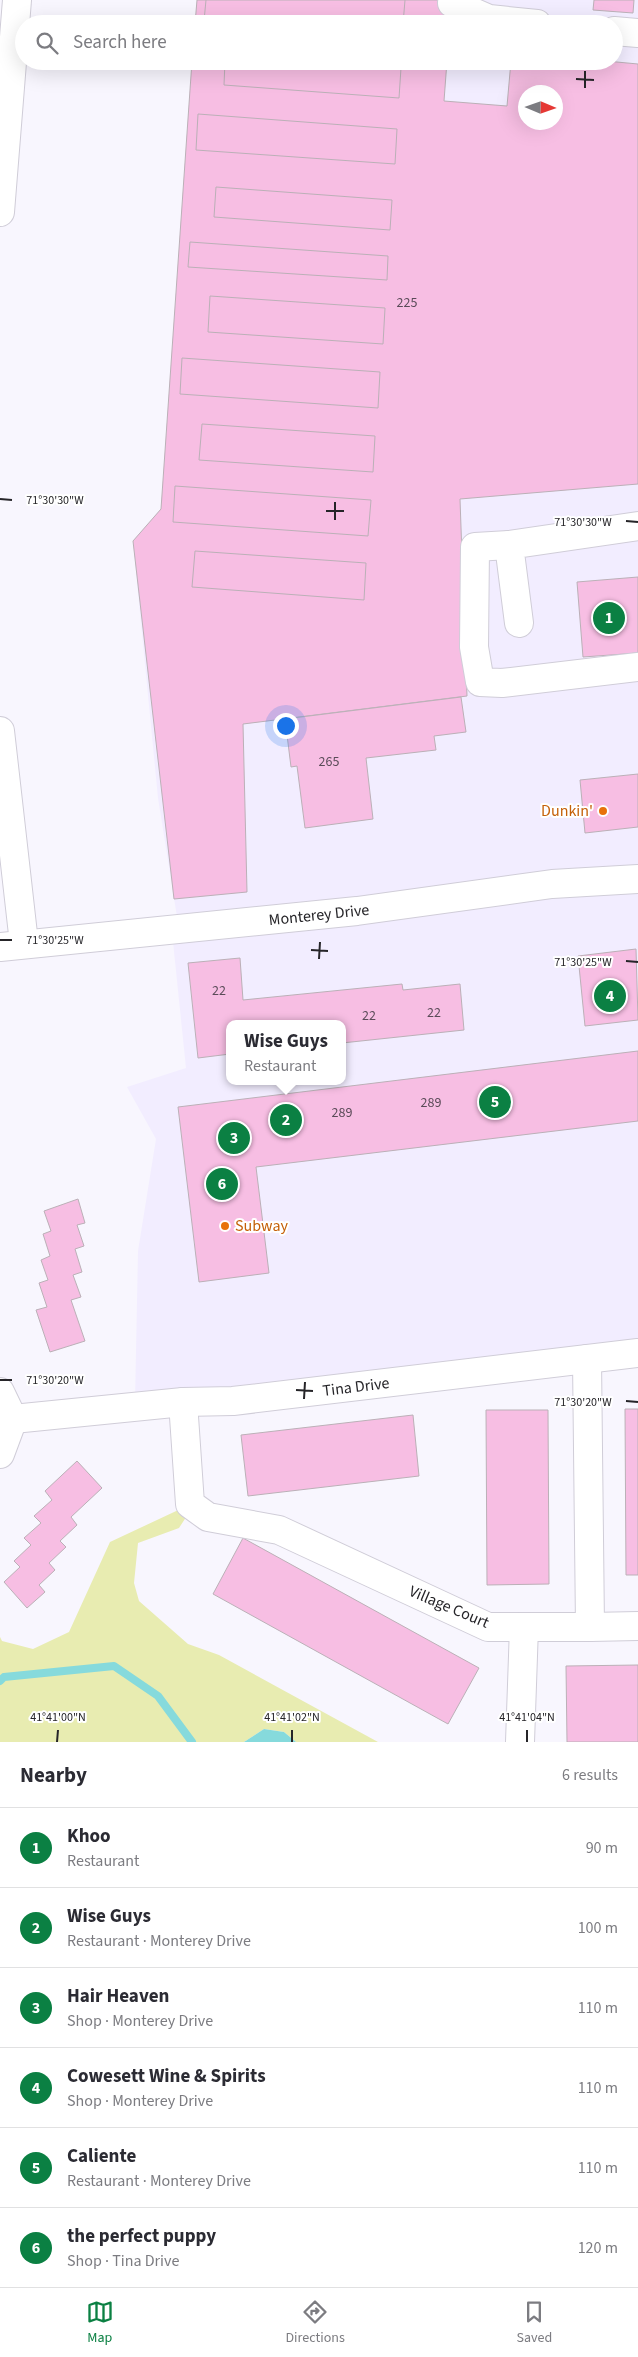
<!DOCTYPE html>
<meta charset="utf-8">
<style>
body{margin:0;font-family:"Source Sans 3",sans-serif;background:#f2f2f3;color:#2b2b33}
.compass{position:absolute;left:518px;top:85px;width:45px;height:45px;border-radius:50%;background:#fff;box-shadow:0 5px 20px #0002;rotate:92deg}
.you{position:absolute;left:285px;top:725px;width:18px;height:18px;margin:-12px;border:4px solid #fff;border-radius:50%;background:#1a73e8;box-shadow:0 0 0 8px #1a73e833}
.badge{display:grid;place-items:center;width:32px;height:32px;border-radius:50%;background:#0b8043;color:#fff;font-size:16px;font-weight:700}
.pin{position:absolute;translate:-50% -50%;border:2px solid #fff;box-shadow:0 1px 5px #0006}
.popup{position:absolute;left:226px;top:1020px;width:120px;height:65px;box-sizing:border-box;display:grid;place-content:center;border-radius:10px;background:#fff;filter:drop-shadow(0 1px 4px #0005);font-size:16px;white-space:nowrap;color:#7c7c81}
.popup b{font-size:19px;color:#2b2b33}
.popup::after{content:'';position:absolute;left:50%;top:100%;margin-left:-10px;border:10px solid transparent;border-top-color:#fff}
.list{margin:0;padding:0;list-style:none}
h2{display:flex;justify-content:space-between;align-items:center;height:65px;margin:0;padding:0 20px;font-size:21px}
h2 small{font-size:16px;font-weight:400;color:#7c7c81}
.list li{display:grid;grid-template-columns:32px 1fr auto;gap:15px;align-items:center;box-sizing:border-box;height:80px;padding:0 20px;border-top:1px solid #e1e1e2}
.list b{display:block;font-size:19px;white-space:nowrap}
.list p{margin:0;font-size:16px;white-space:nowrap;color:#7c7c81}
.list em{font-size:16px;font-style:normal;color:#7c7c81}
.icon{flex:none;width:28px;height:28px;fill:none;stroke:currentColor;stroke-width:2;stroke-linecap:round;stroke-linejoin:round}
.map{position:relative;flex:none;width:638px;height:1742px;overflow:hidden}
.search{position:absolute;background:#fff;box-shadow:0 5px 20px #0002;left:15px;right:15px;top:15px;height:55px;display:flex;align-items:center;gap:12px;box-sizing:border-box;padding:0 18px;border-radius:28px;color:#7c7c81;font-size:19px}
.sheet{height:545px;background:#fff}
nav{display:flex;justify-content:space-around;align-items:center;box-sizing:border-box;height:70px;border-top:1px solid #e1e1e2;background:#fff;font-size:14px;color:#7c7c81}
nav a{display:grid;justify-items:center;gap:2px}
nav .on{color:#0b8043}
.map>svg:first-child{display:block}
.built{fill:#f2edff;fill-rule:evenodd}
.green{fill:#e8ecb1}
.water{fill:#86dadc}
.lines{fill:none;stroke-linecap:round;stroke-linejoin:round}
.stream{stroke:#86dadc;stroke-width:8}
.building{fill:#f7bee3;stroke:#bbb0b7;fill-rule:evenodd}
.minor-casing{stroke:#d0cdd8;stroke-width:30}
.minor{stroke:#fff;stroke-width:28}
.ticks{fill:none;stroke:#262529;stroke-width:2}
.food-dot{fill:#e8710a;stroke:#fff;stroke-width:2}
.labels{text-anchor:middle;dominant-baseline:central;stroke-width:4;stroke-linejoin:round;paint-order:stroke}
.number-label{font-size:14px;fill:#5a4b58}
.food-label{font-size:16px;fill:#c56008;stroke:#fff;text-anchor:end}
.street-label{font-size:16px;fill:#262529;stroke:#fff}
.ticks-label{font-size:12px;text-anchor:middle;fill:#262529;stroke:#fff;stroke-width:4;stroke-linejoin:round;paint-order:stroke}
</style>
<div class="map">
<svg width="638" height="1742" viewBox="0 0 638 1742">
<rect width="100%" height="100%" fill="#f8f6fe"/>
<path class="built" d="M197,0h441v1354l-503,48 3,-151 18,-112 -29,-52 59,-19 -14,-136 6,-9 -20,-125 -25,-257 28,-32 31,-448h422v-37h-419zM526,92h30v30h-30zM230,1024h112v57h-112z"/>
<path class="green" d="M189,1505l3,3 -13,20 -41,15 -4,40 5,18 49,43 31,11 159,87h-82l-12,-10 -20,-3 -20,13h-244v-105l2,4 31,8 36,-17 41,-90z"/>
<path class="water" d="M264,1729l20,3 12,10h-52z"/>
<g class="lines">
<path class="stream" d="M0,1681l4,-4 110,-11 44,30 34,46"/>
</g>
<g class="building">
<path d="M197,0h255l-2,24h-255z"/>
<path d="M206,0h199l-2,24h-168l-31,-3z"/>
<path d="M594,0h40l-1,13 -40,-3z"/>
<path d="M192,61h255l-3,40 63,5 4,-45h95l32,3v420l-178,15 7,197 -224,28 4,168 -73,7 -41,-358 28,-32zM526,92h30v30h-30z"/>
<path d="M225,61h88l88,7 -2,30 -175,-13z"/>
<path d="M198,114l199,15 -2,35 -199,-14z"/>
<path d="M216,187l176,13 -2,30 -176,-13z"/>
<path d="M190,242l198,14 -1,24 -199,-13z"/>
<path d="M210,296l175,12 -2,36 -175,-12z"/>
<path d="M182,358l198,14 -2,36 -198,-14z"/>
<path d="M202,424l173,12 -2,36 -174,-12z"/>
<path d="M175,486l196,14 -3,36 -195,-14z"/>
<path d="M195,551l171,12 -2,37 -172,-13z"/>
<path d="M638,577v76l-55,4 -6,-75z"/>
<path d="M461,697l5,35 -32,4 2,14 -70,8 7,61 -68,9 -8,-62 -6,1 -6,-48z"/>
<path d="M638,774v53l-53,6 -5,-53z"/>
<path d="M636,949l2,71 -53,6 -7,-70z"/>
<path d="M240,958l3,42 159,-16 1,6 57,-6 4,46 -122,13v-19h-112v30l-32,4 -10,-95z"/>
<path d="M638,1051v70l-382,46 13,106 -70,9 -21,-175z"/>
<path d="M78,1199l7,24 -8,2 7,21 -9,3 7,23 -9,3 8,22 -10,3 14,41 -35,11 -14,-42 11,-3 -8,-24 9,-3 -7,-20 9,-4 -7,-22 8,-3 -7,-20z"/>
<path d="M625,1409h13v166h-12z"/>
<path d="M486,1410h62l1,174 -62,1z"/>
<path d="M413,1415l6,61 -171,20 -7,-61z"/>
<path d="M77,1461l25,27 -31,29 6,8 -17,16 6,6 -17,16 6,7 -16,15 6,7 -18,16 -23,-26 16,-15 -6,-6 17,-16 -7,-7 17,-15 -7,-7 18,-16 -7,-9z"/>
<path d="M243,1538l236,130 -31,56 -235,-130z"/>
<path d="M638,1665v77h-71l-1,-76z"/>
</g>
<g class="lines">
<g class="minor-casing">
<g id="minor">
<path d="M452,3l37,16 48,5"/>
<path d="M614,31l24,2"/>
<path d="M0,212l17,-212"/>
<path d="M509,545l-34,2 -1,100 6,35 22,1 136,-16"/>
<path d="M519,623l-10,-78 129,-19"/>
<path d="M0,731l24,212"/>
<path d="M0,947l357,-36 195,-27 86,-5"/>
<path d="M0,1392l13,27 -13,35"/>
<path d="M183,1402l7,102 18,13 71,13 209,97h102l-3,-268"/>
<path d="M13,1419l170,-17 50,-1 405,-48"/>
<path d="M590,1627l48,-1"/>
<path d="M520,1742l4,-115"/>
</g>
</g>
<use href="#minor" class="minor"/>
</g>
<path class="ticks" d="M576,79l18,1M585,88v-17M0,499l12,1M326,511h18M335,520v-18M626,521l12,1M0,940h12M311,950l17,1M319,959l1,-17M626,961l12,1M0,1380h12M296,1390l17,1M304,1399l1,-17M626,1401l12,1M57,1742l1,-12M292,1742v-12M527,1742v-12"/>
<g class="food-dot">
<circle cx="603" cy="811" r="5"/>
<circle cx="225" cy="1226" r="5"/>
</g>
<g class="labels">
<g class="number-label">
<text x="407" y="303">225</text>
<text x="329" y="762">265</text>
<text x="219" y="991">22</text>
<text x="434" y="1013">22</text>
<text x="369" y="1016">22</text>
<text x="431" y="1103">289</text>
<text x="342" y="1113">289</text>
</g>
<g class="food-label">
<text x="593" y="811">Dunkin'</text>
<text x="235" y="1226" text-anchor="start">Subway</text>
</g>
<g class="street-label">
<text transform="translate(319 915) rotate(-6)">Monterey Drive</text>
<text transform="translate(356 1387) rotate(-7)">Tina Drive</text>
<text transform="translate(449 1607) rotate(23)">Village Court</text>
</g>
</g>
<g class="ticks-label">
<text x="55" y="504">71°30'30"W</text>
<text x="583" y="526">71°30'30"W</text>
<text x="55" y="944">71°30'25"W</text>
<text x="583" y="966">71°30'25"W</text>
<text x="55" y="1384">71°30'20"W</text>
<text x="583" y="1406">71°30'20"W</text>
<text x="58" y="1721">41°41'00"N</text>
<text x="292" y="1721">41°41'02"N</text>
<text x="527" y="1721">41°41'04"N</text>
</g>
</svg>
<svg class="compass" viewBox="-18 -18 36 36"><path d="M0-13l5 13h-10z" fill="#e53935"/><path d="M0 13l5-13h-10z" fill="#7c7c81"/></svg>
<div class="you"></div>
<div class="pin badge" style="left:609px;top:618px">1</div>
<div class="pin badge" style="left:286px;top:1120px">2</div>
<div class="popup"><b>Wise Guys</b>Restaurant</div>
<div class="pin badge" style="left:234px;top:1138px">3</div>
<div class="pin badge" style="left:610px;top:996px">4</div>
<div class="pin badge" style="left:495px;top:1102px">5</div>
<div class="pin badge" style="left:222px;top:1184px">6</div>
<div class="search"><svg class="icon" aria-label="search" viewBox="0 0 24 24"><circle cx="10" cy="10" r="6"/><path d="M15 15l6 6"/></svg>Search here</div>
</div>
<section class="sheet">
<h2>Nearby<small>6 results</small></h2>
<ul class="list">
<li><span class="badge">1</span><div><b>Khoo</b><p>Restaurant</p></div><em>90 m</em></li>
<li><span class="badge">2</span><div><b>Wise Guys</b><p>Restaurant · Monterey Drive</p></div><em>100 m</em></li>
<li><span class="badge">3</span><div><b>Hair Heaven</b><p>Shop · Monterey Drive</p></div><em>110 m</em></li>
<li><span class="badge">4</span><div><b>Cowesett Wine &amp; Spirits</b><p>Shop · Monterey Drive</p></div><em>110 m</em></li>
<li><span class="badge">5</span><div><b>Caliente</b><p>Restaurant · Monterey Drive</p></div><em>110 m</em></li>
<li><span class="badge">6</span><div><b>the perfect puppy</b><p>Shop · Tina Drive</p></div><em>120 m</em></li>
</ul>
</section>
<nav>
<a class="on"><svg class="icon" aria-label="map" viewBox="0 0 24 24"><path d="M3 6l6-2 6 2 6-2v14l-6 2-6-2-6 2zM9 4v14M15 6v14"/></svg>Map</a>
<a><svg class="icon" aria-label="directions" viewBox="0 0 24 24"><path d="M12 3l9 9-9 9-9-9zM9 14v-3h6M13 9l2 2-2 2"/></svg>Directions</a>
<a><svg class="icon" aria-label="saved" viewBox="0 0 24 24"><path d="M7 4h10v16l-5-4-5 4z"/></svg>Saved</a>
</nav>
